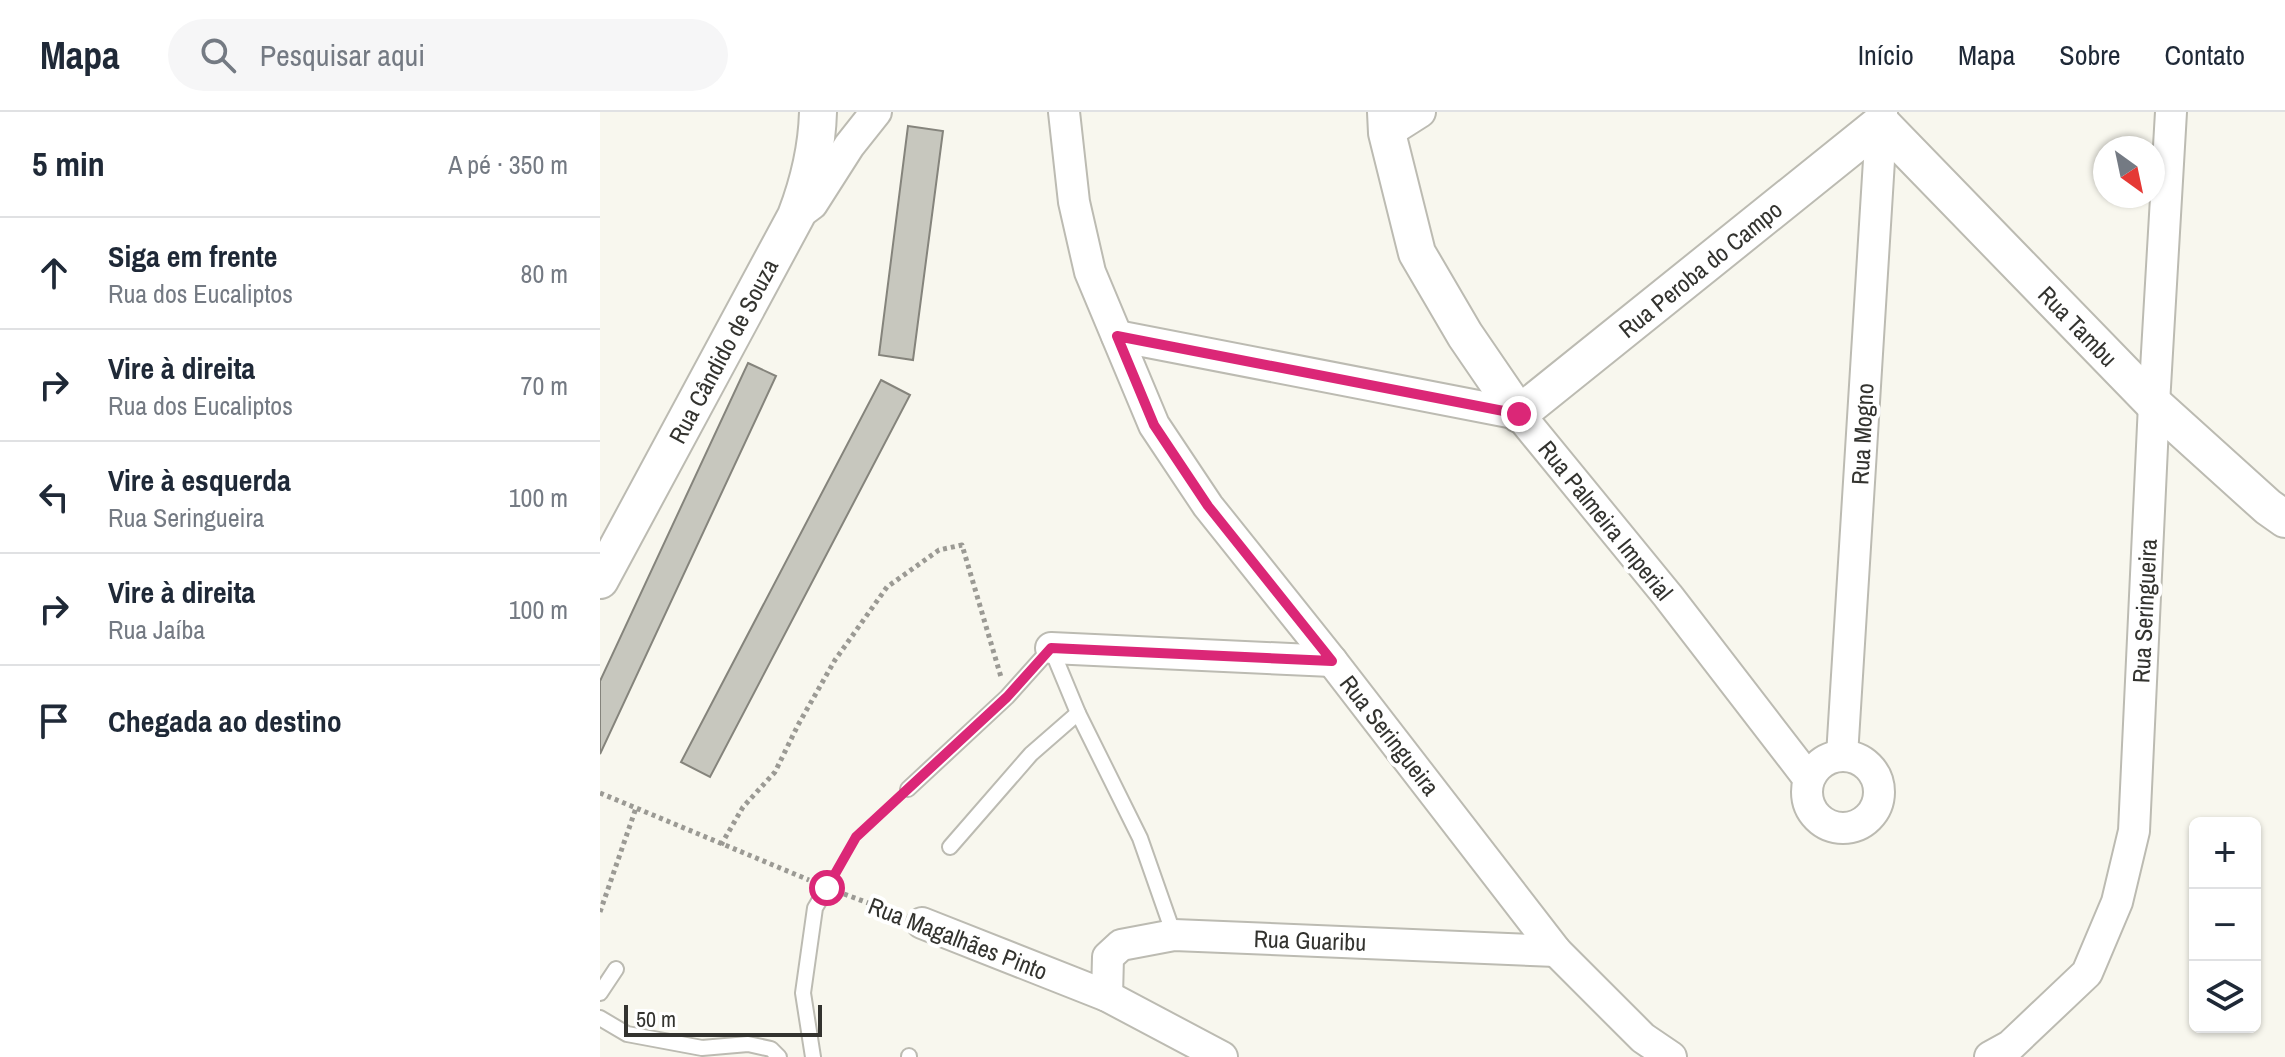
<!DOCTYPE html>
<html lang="pt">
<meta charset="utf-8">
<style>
body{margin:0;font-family:"Archivo Narrow",sans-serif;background:#f6f6f7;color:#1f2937}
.controls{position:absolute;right:24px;bottom:24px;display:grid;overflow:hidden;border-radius:12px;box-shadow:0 2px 6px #0004}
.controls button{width:72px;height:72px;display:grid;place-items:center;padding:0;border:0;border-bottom:2px solid #e0e1e3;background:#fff;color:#1f2937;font:40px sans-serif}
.compass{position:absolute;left:1493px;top:24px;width:72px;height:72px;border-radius:50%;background:#fff;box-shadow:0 2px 6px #0004;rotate:147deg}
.scale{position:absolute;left:24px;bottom:20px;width:198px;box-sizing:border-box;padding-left:8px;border:4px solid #33332f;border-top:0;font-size:22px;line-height:28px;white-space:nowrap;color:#33332f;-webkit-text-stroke:6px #fff;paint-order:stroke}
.stop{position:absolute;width:24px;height:24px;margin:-18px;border:6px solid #db2777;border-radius:50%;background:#fff}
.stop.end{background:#db2777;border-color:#fff;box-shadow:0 2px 8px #0008}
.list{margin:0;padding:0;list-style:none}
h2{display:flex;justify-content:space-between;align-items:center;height:104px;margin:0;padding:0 32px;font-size:34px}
h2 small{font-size:26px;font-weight:400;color:#747a83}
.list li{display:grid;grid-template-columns:52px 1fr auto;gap:24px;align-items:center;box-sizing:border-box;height:112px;padding:0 32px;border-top:2px solid #e0e1e3}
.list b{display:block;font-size:30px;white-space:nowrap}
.list p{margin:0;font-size:26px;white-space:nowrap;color:#747a83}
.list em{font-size:26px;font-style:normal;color:#747a83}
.icon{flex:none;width:44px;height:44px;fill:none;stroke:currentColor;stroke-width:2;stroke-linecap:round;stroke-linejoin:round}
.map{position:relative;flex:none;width:1685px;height:945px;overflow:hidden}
header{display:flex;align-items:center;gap:48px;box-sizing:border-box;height:112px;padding:0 40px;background:#fff;border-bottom:2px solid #e0e1e3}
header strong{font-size:38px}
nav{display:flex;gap:44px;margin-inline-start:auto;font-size:28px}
.search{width:560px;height:72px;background:#f6f6f7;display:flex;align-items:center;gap:20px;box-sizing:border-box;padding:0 28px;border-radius:44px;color:#747a83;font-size:30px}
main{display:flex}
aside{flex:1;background:#fff}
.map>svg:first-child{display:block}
.building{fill:#c7c7be;stroke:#85847c;stroke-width:2}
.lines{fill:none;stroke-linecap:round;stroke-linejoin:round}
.service-casing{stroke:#bcbbb2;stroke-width:18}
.minor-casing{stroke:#bcbbb2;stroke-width:34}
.tertiary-casing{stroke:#bcbbb2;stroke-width:40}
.path{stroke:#9b9a94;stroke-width:5;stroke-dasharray:4 4;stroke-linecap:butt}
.service{stroke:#fff;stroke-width:14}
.minor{stroke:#fff;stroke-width:30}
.tertiary{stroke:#fff;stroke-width:36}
.route{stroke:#db2777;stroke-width:10}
.labels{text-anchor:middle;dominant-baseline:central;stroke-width:8;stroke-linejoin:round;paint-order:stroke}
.street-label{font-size:24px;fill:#33332f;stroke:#fff}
</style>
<header>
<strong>Mapa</strong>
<div class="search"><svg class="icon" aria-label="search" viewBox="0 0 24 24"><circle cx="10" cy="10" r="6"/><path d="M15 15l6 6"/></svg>Pesquisar aqui</div>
<nav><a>Início</a><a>Mapa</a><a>Sobre</a><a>Contato</a></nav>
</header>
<main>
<aside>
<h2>5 min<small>A pé · 350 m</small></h2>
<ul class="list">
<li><svg class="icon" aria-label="ahead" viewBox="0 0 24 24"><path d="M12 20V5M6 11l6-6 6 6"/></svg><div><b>Siga em frente</b><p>Rua dos Eucaliptos</p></div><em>80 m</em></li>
<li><svg class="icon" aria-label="right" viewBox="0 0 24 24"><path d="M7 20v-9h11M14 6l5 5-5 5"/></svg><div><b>Vire à direita</b><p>Rua dos Eucaliptos</p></div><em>70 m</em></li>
<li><svg class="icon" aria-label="left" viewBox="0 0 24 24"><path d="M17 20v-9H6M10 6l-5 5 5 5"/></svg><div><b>Vire à esquerda</b><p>Rua Seringueira</p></div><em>100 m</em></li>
<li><svg class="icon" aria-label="right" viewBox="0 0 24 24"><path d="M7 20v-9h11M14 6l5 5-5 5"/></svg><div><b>Vire à direita</b><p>Rua Jaíba</p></div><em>100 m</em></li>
<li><svg class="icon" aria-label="arrive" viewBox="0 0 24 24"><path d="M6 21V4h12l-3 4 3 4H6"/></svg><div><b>Chegada ao destino</b></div></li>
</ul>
</aside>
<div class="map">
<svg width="1685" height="945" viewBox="0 0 1685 945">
<rect width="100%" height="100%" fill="#f8f7ee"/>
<g class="building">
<path d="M308,14l35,5 -30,229 -34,-5z"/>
<path d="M148,251l28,13 -176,378v-73z"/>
<path d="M281,268l29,15 -200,382 -29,-15z"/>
</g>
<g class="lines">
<g class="service-casing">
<g id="service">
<path d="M308,677l99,-92 44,-49 27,65 62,125 34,97"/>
<path d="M350,735l81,-93 47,-41"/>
<path d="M0,881l16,-24"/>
<path d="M0,906l27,16 75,14 46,-4 23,5 8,8"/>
<path d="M213,945l-10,-64 12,-85 16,-27"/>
<path d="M309,945v-1"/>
</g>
</g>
<g class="minor-casing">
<g id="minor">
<path d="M464,0l10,90 16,70 64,153 54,81 124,155 224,290 87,87 28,19"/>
<path d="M787,21l33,-21"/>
<path d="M196,104l16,-12 37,-58 27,-34"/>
<path d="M517,224l402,78 149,182 141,183"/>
<path d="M451,536l281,13"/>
<path d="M1242,644l40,-644"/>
<circle cx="1243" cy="680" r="36"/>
<path d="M322,811l185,73 115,61"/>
<path d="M507,884l1,-39 13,-12 53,-10 382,16"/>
<path d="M1390,945l20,-11 77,-73 30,-71 17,-71 20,-427 17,-292"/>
</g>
</g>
<g class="tertiary-casing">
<g id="tertiary">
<path d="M786,0l1,21 30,120 48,82 54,79 362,-291 273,281 114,103 17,12"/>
<path d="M0,468l196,-364c13,-34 21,-68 22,-104"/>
</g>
</g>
<g class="path">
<path d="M0,681l209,87"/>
<path d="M121,733l22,-38 32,-35 23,-47 37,-65 52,-73 52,-37 23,-5 39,132"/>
<path d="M239,754l17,-29 39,-36"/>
<path d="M244,782l54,20"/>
<path d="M0,800l36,-104"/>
</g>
<use href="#service" class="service"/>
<use href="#minor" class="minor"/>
<use href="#tertiary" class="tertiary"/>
</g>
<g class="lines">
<path class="route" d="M227,776l29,-51 151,-140 44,-49 281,13 -124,-155 -54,-81 -37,-89 402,78"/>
</g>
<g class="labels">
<g class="street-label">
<text transform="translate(1100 157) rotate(-39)">Rua Peroba do Campo</text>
<text transform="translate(1478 214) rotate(46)">Rua Tambu</text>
<text transform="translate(123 239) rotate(-62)">Rua Cândido de Souza</text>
<text transform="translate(1262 322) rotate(-87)">Rua Mogno</text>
<text transform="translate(1006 408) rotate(51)">Rua Palmeira Imperial</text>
<text transform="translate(1544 499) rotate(-87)">Rua Seringueira</text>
<text transform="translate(790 623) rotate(52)">Rua Seringueira</text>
<text transform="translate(358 826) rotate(21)">Rua Magalhães Pinto</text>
<text transform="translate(710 828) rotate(2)">Rua Guaribu</text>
</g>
</g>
</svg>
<div class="controls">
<button>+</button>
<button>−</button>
<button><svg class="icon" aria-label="layers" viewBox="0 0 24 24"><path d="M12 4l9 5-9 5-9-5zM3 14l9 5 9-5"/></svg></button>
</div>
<svg class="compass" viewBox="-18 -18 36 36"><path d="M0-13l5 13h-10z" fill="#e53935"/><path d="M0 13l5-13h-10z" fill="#747a83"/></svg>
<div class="scale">50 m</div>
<div class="stop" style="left:227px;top:776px"></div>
<div class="stop end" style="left:919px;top:302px"></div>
</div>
</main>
